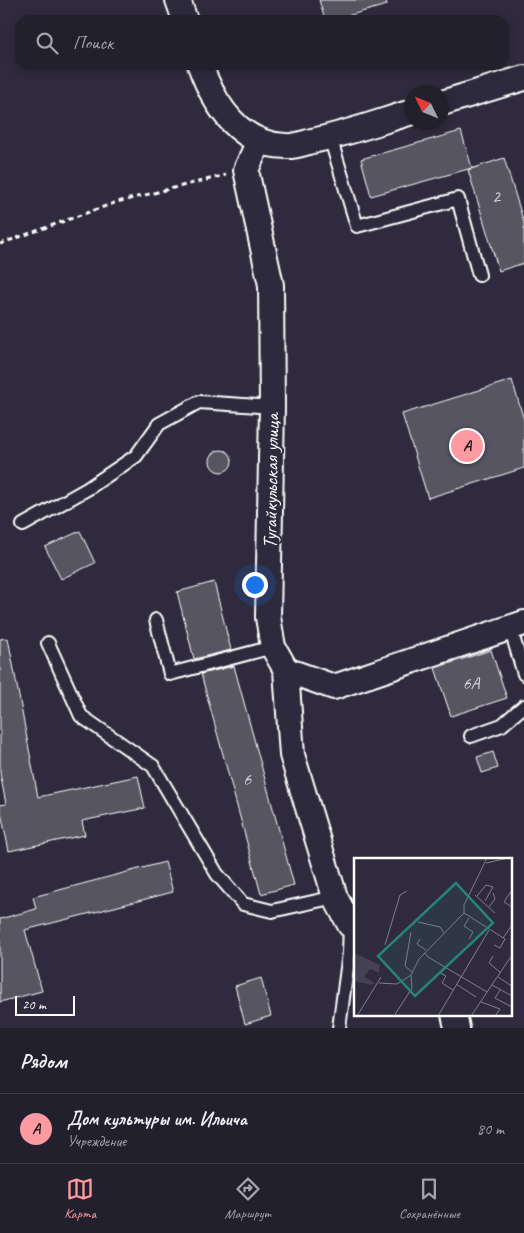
<!DOCTYPE html>
<html lang="ru">
<meta charset="utf-8">
<style>
body{margin:0;font-family:Caveat,sans-serif;background:#2f2d3a;color:#f1f3f6}
.compass{position:absolute;left:404px;top:85px;width:45px;height:45px;border-radius:50%;background:#23202e;box-shadow:0 2px 8px #0003;rotate:313deg}
.scale{position:absolute;left:15px;bottom:12px;width:60px;box-sizing:border-box;padding-left:5px;border:2px solid #fff;border-top:0;font-size:14px;line-height:18px;white-space:nowrap;color:#fff;-webkit-text-stroke:4px #2f2a3d;paint-order:stroke}
.you{position:absolute;left:254px;top:584px;width:18px;height:18px;margin:-12px;border:4px solid #fff;border-radius:50%;background:#1a73e8;box-shadow:0 0 0 8px #1a73e833}
.badge{display:grid;place-items:center;width:32px;height:32px;border-radius:50%;background:#ff9aa2;color:#111;font-size:16px;font-weight:700}
.pin{position:absolute;translate:-50% -50%;border:2px solid #fff;box-shadow:0 1px 5px #0006}
.list{margin:0;padding:0;list-style:none}
h2{display:flex;justify-content:space-between;align-items:center;height:65px;margin:0;padding:0 20px;font-size:21px}
h2 small{font-size:16px;font-weight:400;color:#a3a3aa}
.list li{display:grid;grid-template-columns:32px 1fr auto;gap:15px;align-items:center;box-sizing:border-box;height:70px;padding:0 20px;border-top:1px solid #403e4a}
.list b{display:block;font-size:19px;white-space:nowrap}
.list p{margin:0;font-size:16px;white-space:nowrap;color:#a3a3aa}
.list em{font-size:16px;font-style:normal;color:#a3a3aa}
.icon{flex:none;width:28px;height:28px;fill:none;stroke:currentColor;stroke-width:2;stroke-linecap:round;stroke-linejoin:round}
.map{position:relative;flex:none;width:524px;height:1028px;overflow:hidden}
.search{position:absolute;background:#23202e;box-shadow:0 2px 8px #0003;left:15px;right:15px;top:15px;height:55px;display:flex;align-items:center;gap:12px;box-sizing:border-box;padding:0 18px;border-radius:15px;color:#a3a3aa;font-size:19px}
.sheet{height:135px;background:#23202e}
nav{display:flex;justify-content:space-around;align-items:center;box-sizing:border-box;height:70px;border-top:1px solid #403e4a;background:#23202e;font-size:14px;color:#a3a3aa}
nav a{display:grid;justify-items:center;gap:2px}
nav .on{color:#ff9aa2}
.map>svg:first-child{display:block}
.building{fill:#595564;stroke:#fff}
.lines{fill:none;stroke-linecap:round;stroke-linejoin:round}
.lane-casing{stroke:#fff;stroke-width:16}
.street-casing{stroke:#fff;stroke-width:28}
.path{stroke:#fff;stroke-width:3;stroke-dasharray:5 4;stroke-linecap:butt}
.lane{stroke:#2f2a3d;stroke-width:12}
.street{stroke:#2f2a3d;stroke-width:24}
.labels{text-anchor:middle;dominant-baseline:central;stroke-width:4;stroke-linejoin:round;paint-order:stroke}
.number-label{font-size:18px;fill:#d6d4d8}
.street-label{font-size:20px;fill:#fff;stroke:#2f2a3d}
.inset-road{fill:none;stroke:#827f8b;stroke-width:1}
.view{fill:#27847c;fill-opacity:0.15;stroke:#27847c;stroke-width:2.5}
.inset-edge{fill:none;stroke:#fff;stroke-width:2.5}
</style>
<div class="map">
<svg width="524" height="1028" viewBox="0 0 524 1028">
<rect width="100%" height="100%" fill="#2f2a3d"/>
<filter id="ink" filterUnits="userSpaceOnUse"><feTurbulence type="fractalNoise" baseFrequency=".02" numOctaves="2"/><feDisplacementMap in="SourceGraphic" scale="10" xChannelSelector="R" yChannelSelector="G"/><feConvolveMatrix kernelMatrix="1 2 1 2 8 2 1 2 1" color-interpolation-filters="sRGB"/></filter>
<g filter="url(#ink)">
<g class="building">
<path d="M319,0h67l1,5 -55,15h-7z"/>
<path d="M461,131l11,37 -101,28 -10,-37z"/>
<path d="M504,158l20,65v40l-25,8 -31,-101z"/>
<path d="M512,380l12,40v48l-96,30 -26,-84z"/>
<circle cx="221" cy="461" r="11"/>
<path d="M80,531l15,32 -34,16 -16,-32z"/>
<path d="M214,582l17,68 -37,9 -17,-67z"/>
<path d="M8,638l30,159 100,-21 7,32 -63,13 3,14 -76,16 -9,-43v-3l6,-1 -6,-31v-134z"/>
<path d="M491,650l16,48 -56,18 -16,-48z"/>
<path d="M234,666l60,219 -33,9 -60,-220z"/>
<path d="M493,752l5,16 -16,5 -5,-16z"/>
<path d="M165,862l8,30 -148,38 17,61 -42,11v-83l36,-10 -3,-12z"/>
<path d="M261,978l10,38 -26,8 -10,-38z"/>
</g>
<g class="lines">
<g class="lane-casing">
<g id="lane">
<path d="M330,137l27,89 101,-27 21,76"/>
<path d="M23,525l64,-36 49,-33 23,-32 40,-22 73,5"/>
<path d="M156,620l14,54 103,-27"/>
<path d="M510,627l14,47"/>
<path d="M48,643l33,73 72,50 64,108 26,30 29,7 63,-14"/>
<path d="M471,736l31,-11 22,-19"/>
<path d="M339,1028l10,-75 1,-28"/>
</g>
</g>
<g class="street-casing">
<g id="street">
<path d="M178,0l7,20"/>
<path d="M200,65c14,39 39,80 86,81 8,1 18,-3 26,-5 34,-7 67,-19 100,-29"/>
<path d="M442,103l82,-25"/>
<path d="M259,141l-13,29 25,115 1,122 -4,210 5,30 13,23 6,85 43,142 15,28 5,4"/>
<path d="M286,670l48,17 190,-64"/>
<path d="M454,1014l3,14"/>
</g>
</g>
<path class="path" d="M0,244l117,-42 109,-27"/>
<use href="#lane" class="lane"/>
<use href="#street" class="street"/>
</g>
</g>
<g class="labels">
<g class="number-label">
<text x="496" y="196">2</text>
<text x="471" y="683">6А</text>
<text x="247" y="779">6</text>
</g>
<g class="street-label">
<text transform="translate(271 481) rotate(-89)">Тугайкульская улица</text>
</g>
</g>
<g transform="translate(354 858)">
<rect width="158" height="158" fill="#2f2a3d"/>
<path d="M0,95l26,12 -1,8 -9,-4 -6,8 11,6 -3,2 -18,-4z" fill="#464152"/>
<path class="inset-road" d="M132,5l22,-5M158,32l-8,12 8,5M121,37l20,18M123,38l9,-11 7,2 -8,14M135,49l6,-8 -2,-6M110,55l41,26 -5,9 -6,-3M110,55v-8l23,-47M115,60l-5,8 9,6 -4,7M64,64l22,5 4,6M57,74l-6,34 7,6M149,80l9,-13M66,81l-3,5 9,6M31,87l15,-50 7,-4M71,95l3,4 59,35M139,98l-4,7 12,10M91,108l-5,7 6,3 -4,7 11,7M144,119l14,9M25,125l18,1 14,-9M102,126l20,13M138,127l20,11M146,132l-5,8 17,9M127,144l19,7 -5,7M3,158l24,-39M40,158l18,-28 -1,-13 8,-16 45,-46M84,158l51,-86M117,158l41,-61"/>
<path class="view" d="M102,25l37,40 -78,73 -37,-40z"/>
<rect width="158" height="158" class="inset-edge"/>
</g>
</svg>
<svg class="compass" viewBox="-18 -18 36 36"><path d="M0-13l5 13h-10z" fill="#e53935"/><path d="M0 13l5-13h-10z" fill="#a3a3aa"/></svg>
<div class="scale">20 m</div>
<div class="you"></div>
<div class="pin badge" style="left:467px;top:446px">A</div>
<div class="search"><svg class="icon" aria-label="search" viewBox="0 0 24 24"><circle cx="10" cy="10" r="6"/><path d="M15 15l6 6"/></svg>Поиск</div>
</div>
<section class="sheet">
<h2>Рядом<small></small></h2>
<ul class="list">
<li><span class="badge">A</span><div><b>Дом культуры им. Ильича</b><p>Учреждение</p></div><em>80 m</em></li>
</ul>
</section>
<nav>
<a class="on"><svg class="icon" aria-label="map" viewBox="0 0 24 24"><path d="M3 6l6-2 6 2 6-2v14l-6 2-6-2-6 2zM9 4v14M15 6v14"/></svg>Карта</a>
<a><svg class="icon" aria-label="directions" viewBox="0 0 24 24"><path d="M12 3l9 9-9 9-9-9zM9 14v-3h6M13 9l2 2-2 2"/></svg>Маршрут</a>
<a><svg class="icon" aria-label="saved" viewBox="0 0 24 24"><path d="M7 4h10v16l-5-4-5 4z"/></svg>Сохранённые</a>
</nav>
